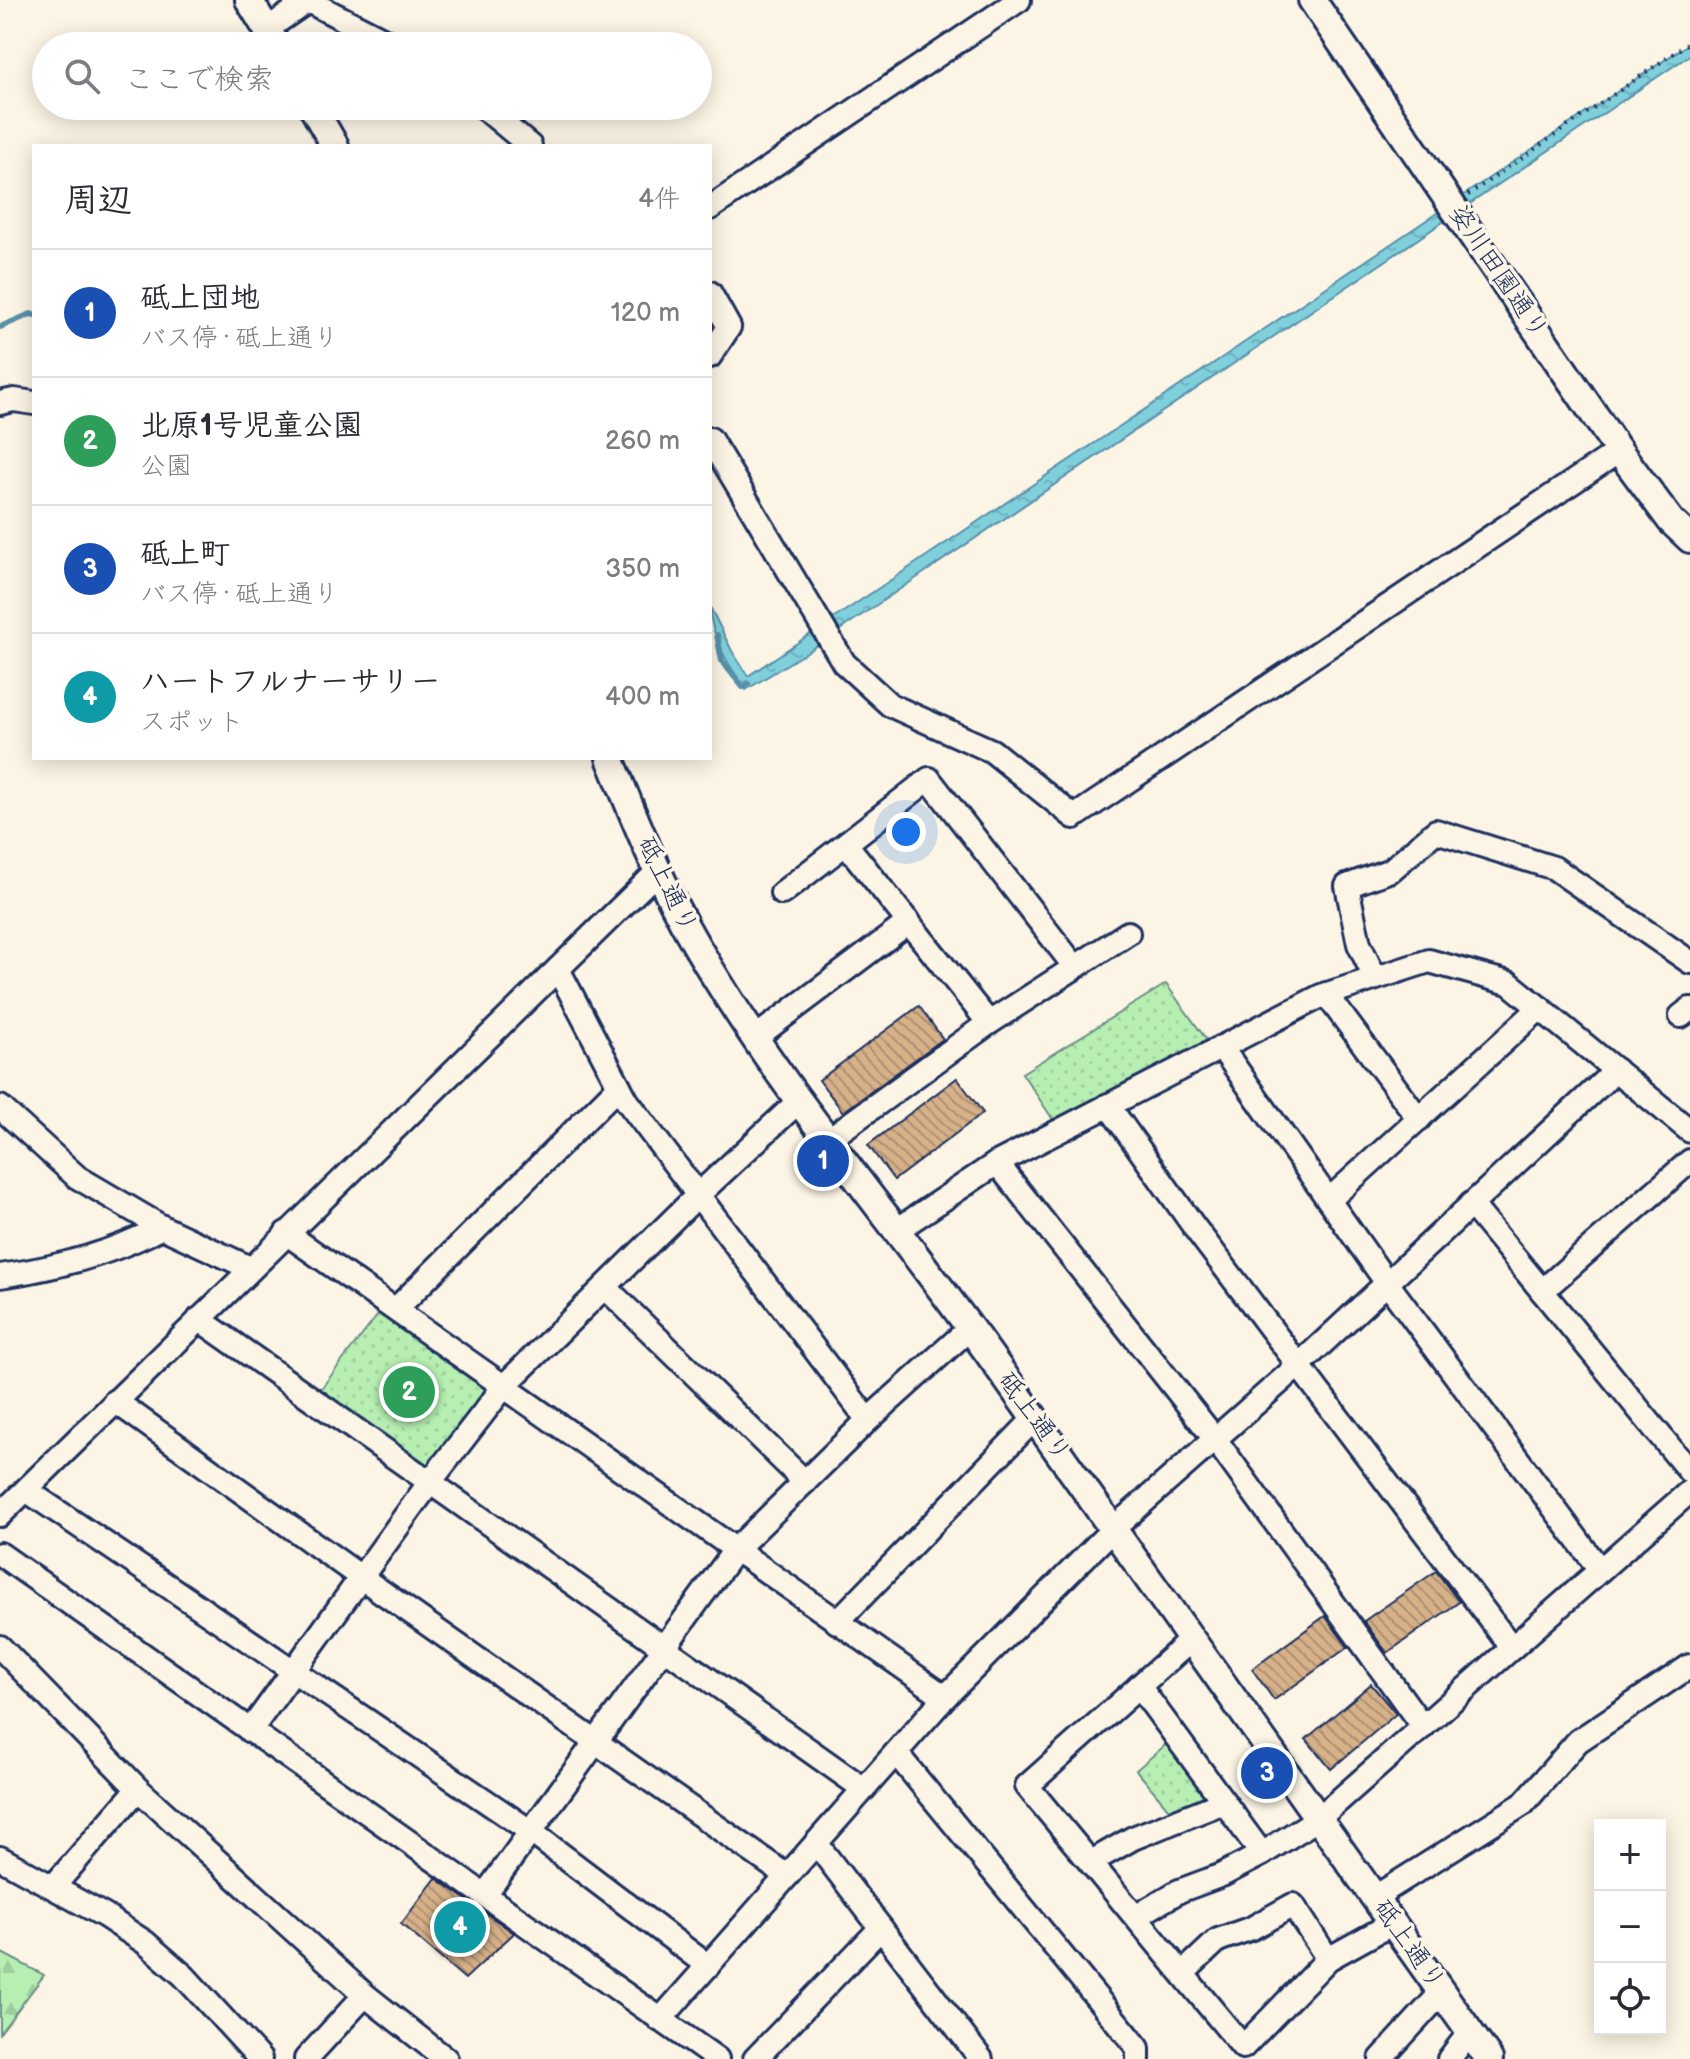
<!DOCTYPE html>
<html lang="ja">
<meta charset="utf-8">
<style>
body{margin:0;font-family:"Balsamiq Sans","Klee One",sans-serif;background:#f7f7f7;color:#2b2b33}
.controls{position:absolute;right:24px;bottom:24px;display:grid;overflow:hidden;border-radius:0px;box-shadow:0 4px 20px #0003}
.controls button{width:72px;height:72px;display:grid;place-items:center;padding:0;border:0;border-bottom:2px solid #e1e1e2;background:#fff;color:#2b2b33;font:40px sans-serif}
.you{position:absolute;left:906px;top:832px;width:28px;height:28px;margin:-20px;border:6px solid #fff;border-radius:50%;background:#1a73e8;box-shadow:0 0 0 12px #1a73e833}
.badge{display:grid;place-items:center;width:52px;height:52px;border-radius:50%;background:#0b8043;color:#fff;font-size:26px;font-weight:700}
.pin{position:absolute;translate:-50% -50%;border:4px solid #fff;box-shadow:0 2px 8px #0006}
.list{margin:0;padding:0;list-style:none}
h2{display:flex;justify-content:space-between;align-items:center;height:104px;margin:0;padding:0 32px;font-size:34px}
h2 small{font-size:26px;font-weight:400;color:#7c7c81}
.list li{display:grid;grid-template-columns:52px 1fr auto;gap:24px;align-items:center;box-sizing:border-box;height:128px;padding:0 32px;border-top:2px solid #e1e1e2}
.list b{display:block;font-size:30px;white-space:nowrap}
.list p{margin:0;font-size:26px;white-space:nowrap;color:#7c7c81}
.list em{font-size:26px;font-style:normal;color:#7c7c81}
.icon{flex:none;width:44px;height:44px;fill:none;stroke:currentColor;stroke-width:2;stroke-linecap:round;stroke-linejoin:round}
.map{position:relative;flex:none;width:1690px;height:2059px;overflow:hidden}
.search{position:absolute;background:#fff;box-shadow:0 4px 20px #0003;left:32px;top:32px;width:680px;height:88px;display:flex;align-items:center;gap:20px;box-sizing:border-box;padding:0 28px;border-radius:44px;color:#7c7c81;font-size:30px}
.panel{position:absolute;background:#fff;box-shadow:0 4px 20px #0003;left:32px;top:144px;width:680px;height:616px;border-radius:0px}
.map>svg:first-child{display:block}
.forest{fill:url(#forest-firs);stroke:#698f88;stroke-width:2}
.park{fill:url(#park-dots);stroke:#698f88;stroke-width:2}
.water{fill:url(#water-ripples);stroke:#5890aa;stroke-width:2}
.lines{fill:none;stroke-linecap:round;stroke-linejoin:round}
.stream{stroke:#5890aa;stroke-width:6}
.building{fill:url(#building-back-hatch);stroke:#1b2f5e;stroke-width:2}
.minor-casing{stroke:#1b2f5e;stroke-width:28}
.tertiary-casing{stroke:#1b2f5e;stroke-width:32}
.path{stroke:#1b2f5e;stroke-width:4;stroke-dasharray:2 6;stroke-linecap:butt}
.minor{stroke:#fcf5e5;stroke-width:22}
.tertiary{stroke:#fcf5e5;stroke-width:26}
.labels{text-anchor:middle;dominant-baseline:central;stroke-width:7;stroke-linejoin:round;paint-order:stroke}
.street-label{font-size:26px;fill:#1b2f5e;stroke:#fcf5e5}
</style>
<div class="map">
<svg width="1690" height="2059" viewBox="0 0 1690 2059">
<defs>
<pattern id="forest-firs" width="22" height="20" patternUnits="userSpaceOnUse" patternTransform="scale(2)"><rect width="22" height="20" fill="#b7efb2"/><path d="M5 1l3.5 6h-7zM16 11l3.5 6h-7z" fill="#9dcd9c"/></pattern>
<pattern id="park-dots" width="8" height="8" patternUnits="userSpaceOnUse" patternTransform="scale(2)"><rect width="8" height="8" fill="#b7efb2"/><path d="M2 2h.1M6 6h.1" fill="none" stroke="#9dcd9c" stroke-width="1.8" stroke-linecap="round"/></pattern>
<pattern id="water-ripples" width="26" height="14" patternUnits="userSpaceOnUse" patternTransform="scale(2)"><rect width="26" height="14" fill="#80d0dc"/><path d="M2 4q2-2 4 0t4 0M15 11q2-2 4 0t4 0" fill="none" stroke="#6eb3bf"/></pattern>
<pattern id="building-back-hatch" width="6" height="6" patternUnits="userSpaceOnUse" patternTransform="scale(2)"><rect width="6" height="6" fill="#d7b188"/><path d="M-1 5l2 2M0 0l6 6M5-1l2 2" fill="none" stroke="#ae9072"/></pattern>
</defs>
<rect width="100%" height="100%" fill="#fcf5e5"/>
<filter id="ink" filterUnits="userSpaceOnUse"><feTurbulence type="fractalNoise" baseFrequency=".0125" numOctaves="2"/><feDisplacementMap in="SourceGraphic" scale="16" xChannelSelector="R" yChannelSelector="G"/><feConvolveMatrix kernelMatrix="1 2 1 2 8 2 1 2 1" color-interpolation-filters="sRGB"/></filter>
<g filter="url(#ink)">
<path class="forest" d="M0,1952l44,23 -44,58z"/>
<g class="park">
<path d="M1166,984l48,66 -154,80 -38,-57z"/>
<path d="M387,1303l118,82 -75,97 -117,-83z"/>
<path d="M1176,1736l40,55 -37,30 -43,-51z"/>
</g>
<path class="water" d="M1690,43v12l-880,595 -64,40c-17,-25 -36,-52 -36,-83l22,44 16,25z"/>
<g class="lines">
<g class="stream">
<path d="M0,327l31,-13 3,1"/>
<path d="M717,635l5,26 21,26 5,-3"/>
</g>
</g>
<g class="building">
<path d="M919,1006l24,33 -100,73 -24,-32z"/>
<path d="M957,1078l26,35 -89,67 -26,-35z"/>
<path d="M1436,1571l23,31 -72,51 -23,-32z"/>
<path d="M1325,1616l23,31 -74,53 -22,-31z"/>
<path d="M1371,1684l25,30 -65,55 -25,-30z"/>
<path d="M436,1878l78,55 -49,46 -64,-55z"/>
</g>
<g class="lines">
<g class="minor-casing">
<g id="minor">
<path d="M267,29l41,-28 88,45"/>
<path d="M482,106l48,40"/>
<path d="M710,208l309,-208"/>
<path d="M710,293l19,34 -19,29"/>
<path d="M0,403l14,-3 20,3"/>
<path d="M710,439l134,224 46,42 102,46 82,66 545,-366"/>
<path d="M846,844l143,179"/>
<path d="M782,893l147,-114 146,188"/>
<path d="M558,969l69,132 241,319"/>
<path d="M1375,978l-16,-34 -12,-58 44,-16 45,-39 118,37 136,94"/>
<path d="M1326,994l93,125"/>
<path d="M1681,1016l9,-7"/>
<path d="M755,1038l154,-116"/>
<path d="M1221,1047l166,236 213,287"/>
<path d="M1108,1105l87,123 317,420"/>
<path d="M0,1107l77,70 85,50 88,41"/>
<path d="M829,1139l157,-114 142,-92"/>
<path d="M997,1163l218,276 208,288"/>
<path d="M1329,1200l211,-192"/>
<path d="M1471,1204l219,268"/>
<path d="M897,1230l100,-67 324,-167 108,-35 80,22 181,148"/>
<path d="M286,1233l659,464"/>
<path d="M0,1276c57,-8 111,-22 162,-49"/>
<path d="M605,1287l200,195"/>
<path d="M1542,1291l148,-130"/>
<path d="M396,1309l223,-223"/>
<path d="M199,1319l665,470"/>
<path d="M115,1401l247,177 425,298"/>
<path d="M26,1490l504,341 178,135"/>
<path d="M0,1515l657,-643"/>
<path d="M0,1554l717,505"/>
<path d="M837,1622l198,-204"/>
<path d="M1191,1640l-164,146 216,261 85,-88 65,-36"/>
<path d="M0,1647l138,142 227,206 81,64"/>
<path d="M250,1731l180,-249 75,-97 193,-190 102,-95"/>
<path d="M896,1753l242,295v11"/>
<path d="M1224,1802l38,52"/>
<path d="M816,1843l165,216"/>
<path d="M0,1858l105,58 41,27 38,33 76,83"/>
<path d="M1091,1862l42,-24 91,-36 -85,-116"/>
<path d="M53,1887l85,-98"/>
<path d="M484,1896l251,-346 133,-130 102,-92"/>
<path d="M1375,1897l148,-93 55,-63 112,-75"/>
<path d="M1137,1916l42,-25 43,-16 40,-21 57,-36 371,-327"/>
<path d="M1183,1973l35,-33 34,-12 41,-23 35,54"/>
<path d="M660,2020l285,-323 169,-169 185,-163 317,-295"/>
<path d="M306,2059l59,-64"/>
<path d="M755,2059l126,-131"/>
<path d="M1381,2059l61,-67"/>
<path d="M1449,2059l21,-27"/>
</g>
</g>
<g class="tertiary-casing">
<g id="tertiary">
<path d="M249,0l28,46"/>
<path d="M1312,0l307,451 52,70 19,18"/>
<path d="M312,106l23,40"/>
<path d="M610,758c26,64 51,127 86,187 83,143 193,270 290,405 169,235 336,472 503,709"/>
</g>
</g>
<path class="path" d="M1468,195l222,-153"/>
<use href="#minor" class="minor"/>
<use href="#tertiary" class="tertiary"/>
</g>
</g>
<g class="labels">
<g class="street-label">
<text transform="translate(1498 272) rotate(56)">姿川田園通り</text>
<text transform="translate(667 885) rotate(64)">砥上通り</text>
<text transform="translate(1034 1417) rotate(54)">砥上通り</text>
<text transform="translate(1409 1945) rotate(55)">砥上通り</text>
</g>
</g>
</svg>
<div class="controls">
<button>+</button>
<button>−</button>
<button><svg class="icon" aria-label="locate" viewBox="0 0 24 24"><circle cx="12" cy="12" r="6"/><path d="M12 2v4M12 18v4M2 12h4M18 12h4"/></svg></button>
</div>
<div class="you"></div>
<div class="pin badge" style="left:823px;top:1161px;background:#1a4fb4">1</div>
<div class="pin badge" style="left:409px;top:1392px;background:#2e9e5b">2</div>
<div class="pin badge" style="left:1267px;top:1773px;background:#1a4fb4">3</div>
<div class="pin badge" style="left:460px;top:1927px;background:#0f9aa8">4</div>
<div class="search"><svg class="icon" aria-label="search" viewBox="0 0 24 24"><circle cx="10" cy="10" r="6"/><path d="M15 15l6 6"/></svg>ここで検索</div>
<section class="panel">
<h2>周辺<small>4件</small></h2>
<ul class="list">
<li><span class="badge" style="background:#1a4fb4">1</span><div><b>砥上団地</b><p>バス停 · 砥上通り</p></div><em>120 m</em></li>
<li><span class="badge" style="background:#2e9e5b">2</span><div><b>北原1号児童公園</b><p>公園</p></div><em>260 m</em></li>
<li><span class="badge" style="background:#1a4fb4">3</span><div><b>砥上町</b><p>バス停 · 砥上通り</p></div><em>350 m</em></li>
<li><span class="badge" style="background:#0f9aa8">4</span><div><b>ハートフルナーサリー</b><p>スポット</p></div><em>400 m</em></li>
</ul>
</section>
</div>
